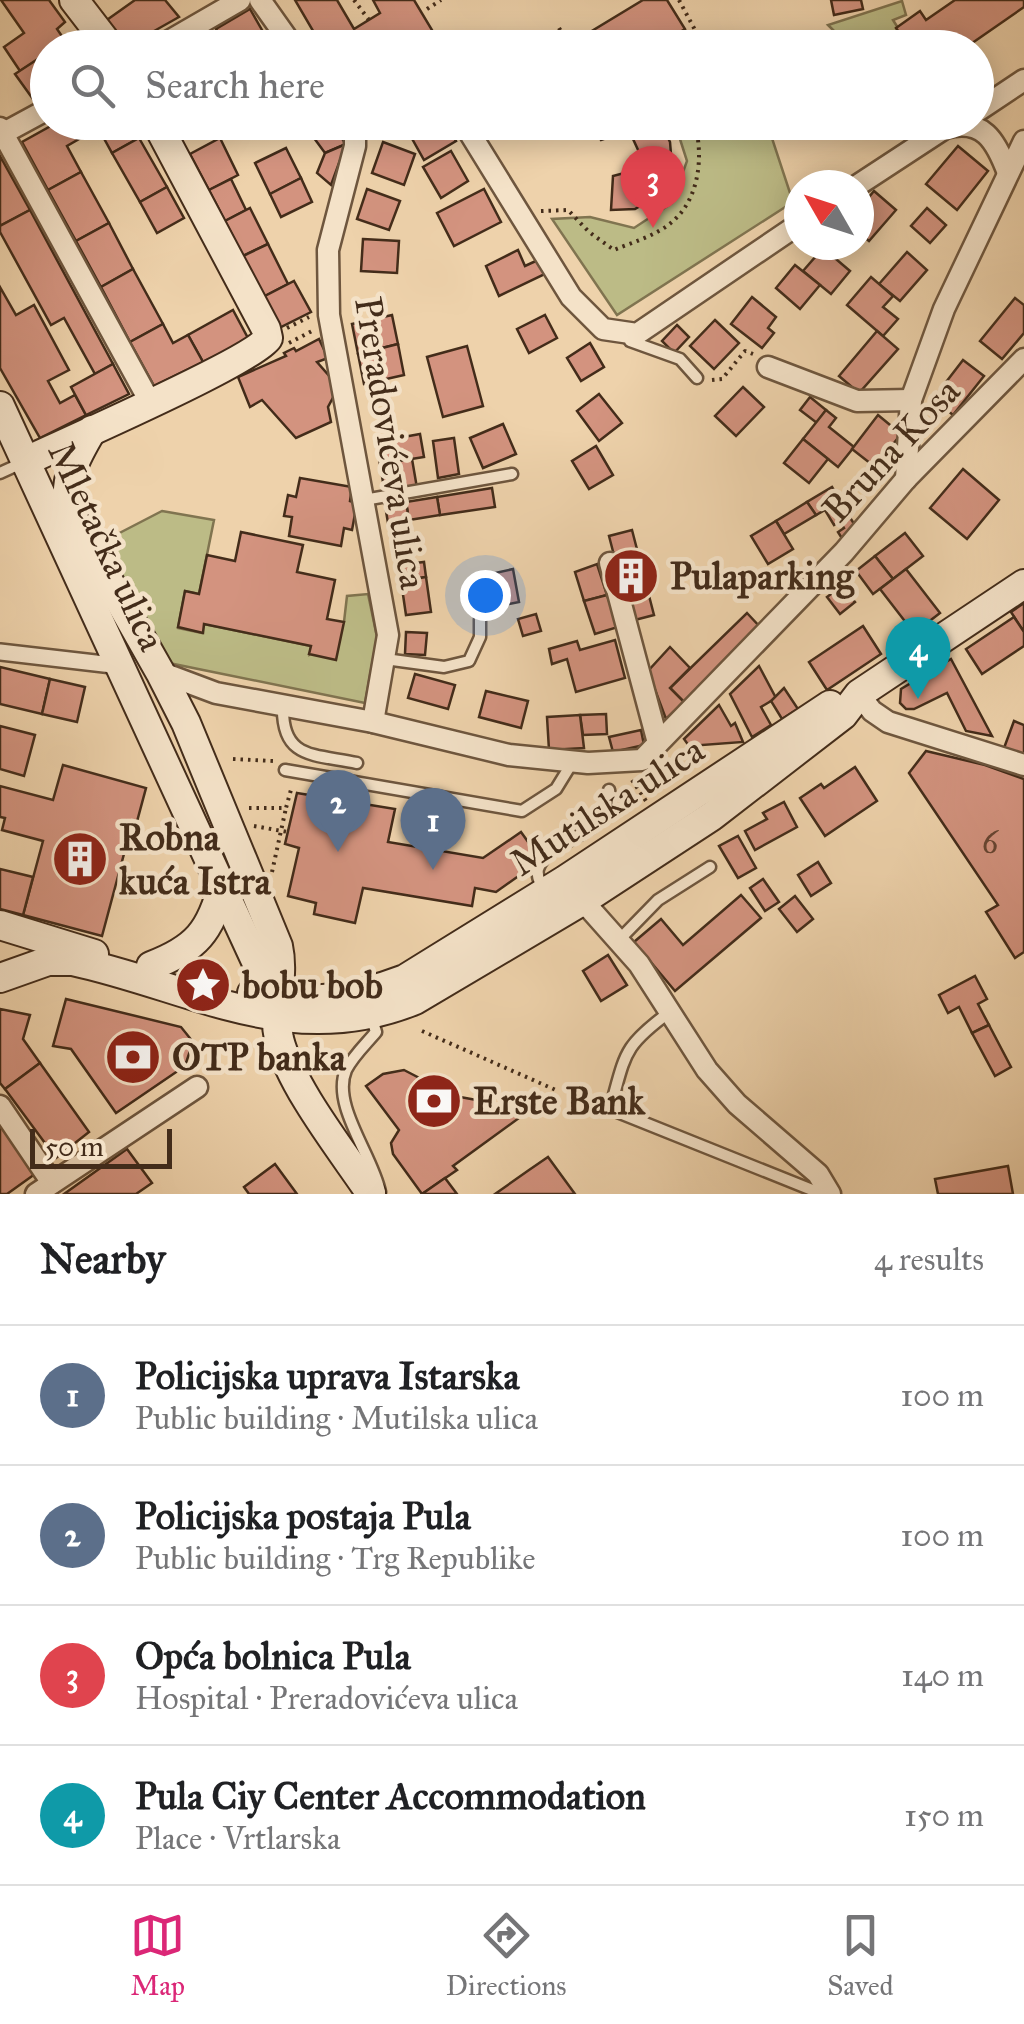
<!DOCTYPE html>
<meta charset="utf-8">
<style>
body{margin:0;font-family:"IM FELL Great Primer",serif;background:#f6f6f6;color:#202124}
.compass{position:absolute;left:784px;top:170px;width:90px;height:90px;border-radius:50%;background:#fff;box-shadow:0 5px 25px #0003;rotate:309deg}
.scale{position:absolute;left:30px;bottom:25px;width:142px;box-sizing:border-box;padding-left:10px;border:5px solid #432c1a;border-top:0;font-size:28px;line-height:35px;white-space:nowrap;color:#432c1a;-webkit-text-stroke:8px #f4e2c8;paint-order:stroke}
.you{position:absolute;left:485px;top:595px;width:35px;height:35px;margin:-25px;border:8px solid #fff;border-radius:50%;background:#1a73e8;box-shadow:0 0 0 15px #1a73e833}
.badge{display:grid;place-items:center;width:65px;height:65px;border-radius:50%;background:#db2777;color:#fff;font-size:32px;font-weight:700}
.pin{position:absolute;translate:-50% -82px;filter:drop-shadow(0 2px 5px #0008)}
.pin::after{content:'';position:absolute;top:52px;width:35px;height:30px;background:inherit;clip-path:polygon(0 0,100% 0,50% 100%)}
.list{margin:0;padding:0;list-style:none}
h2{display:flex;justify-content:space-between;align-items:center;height:130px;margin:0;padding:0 40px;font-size:42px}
h2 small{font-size:32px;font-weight:400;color:#757577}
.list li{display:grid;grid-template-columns:65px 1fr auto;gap:30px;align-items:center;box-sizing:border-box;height:140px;padding:0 40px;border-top:2px solid #e0e0e0}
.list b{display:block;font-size:38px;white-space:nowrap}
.list p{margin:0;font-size:32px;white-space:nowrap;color:#757577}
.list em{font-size:32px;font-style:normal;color:#757577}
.icon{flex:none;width:55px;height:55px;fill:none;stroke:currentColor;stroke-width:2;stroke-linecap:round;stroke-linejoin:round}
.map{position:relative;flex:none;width:1024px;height:1194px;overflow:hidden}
.search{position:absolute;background:#fff;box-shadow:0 5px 25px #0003;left:30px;right:30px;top:30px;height:110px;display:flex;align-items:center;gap:25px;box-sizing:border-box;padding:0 35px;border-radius:55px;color:#757577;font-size:38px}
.sheet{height:690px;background:#fff}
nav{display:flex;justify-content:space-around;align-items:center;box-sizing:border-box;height:140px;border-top:2px solid #e0e0e0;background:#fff;font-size:28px;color:#757577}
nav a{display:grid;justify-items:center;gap:5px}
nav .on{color:#db2777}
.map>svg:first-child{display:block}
.green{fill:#bcbb86;stroke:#807450;stroke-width:2.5}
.building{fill:#d3937f;stroke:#432c1a;stroke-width:2.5}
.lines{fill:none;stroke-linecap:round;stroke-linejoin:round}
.service-casing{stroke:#6e563e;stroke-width:15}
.pedestrian-casing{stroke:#6e563e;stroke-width:20}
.minor-casing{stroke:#6e563e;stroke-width:25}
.secondary-casing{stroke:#432c1a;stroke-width:32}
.path{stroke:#432c1a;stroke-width:4;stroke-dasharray:2.5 5;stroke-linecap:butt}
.service{stroke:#f4e2c8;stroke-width:10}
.pedestrian{stroke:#f4e2c8;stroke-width:15}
.minor{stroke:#f4e2c8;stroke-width:20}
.secondary{stroke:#f4e2c8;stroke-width:28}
.labels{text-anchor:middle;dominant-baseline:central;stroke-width:9;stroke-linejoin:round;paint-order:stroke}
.number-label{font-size:32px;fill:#674633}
.street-label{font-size:38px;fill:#432c1a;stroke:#f4e2c8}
.poi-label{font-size:38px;font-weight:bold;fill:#432c1a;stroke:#f4e2c8;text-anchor:start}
</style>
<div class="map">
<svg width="1024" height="1194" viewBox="0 0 1024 1194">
<rect width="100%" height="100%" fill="#eed2ab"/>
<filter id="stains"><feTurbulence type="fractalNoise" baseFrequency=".002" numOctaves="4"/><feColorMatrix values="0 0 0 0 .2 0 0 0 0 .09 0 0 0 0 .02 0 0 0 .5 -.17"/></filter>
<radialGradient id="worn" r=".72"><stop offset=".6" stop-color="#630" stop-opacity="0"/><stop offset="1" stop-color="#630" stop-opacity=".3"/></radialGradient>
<g class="green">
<path d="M902,1l4,14 -13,5 17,27h-60l-22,-22z"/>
<path d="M666,123h101l26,79 -176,113 -65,-96 38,-2 44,11 38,-25 15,-42 -8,-25z"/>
<path d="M162,511l52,9 -15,74 -14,-3 -7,37 24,5 2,-9 107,22 -1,8 34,-32 3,-26 21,-2 9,43 -12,66 -196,-40 -14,-19 -49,-104z"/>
</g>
<g class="building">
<path d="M1,0h48l16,22 -8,7 9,13 -18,6v5l-28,18 -16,-24 20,-14z"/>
<path d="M135,0h30l14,17 -55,31 -20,-26z"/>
<path d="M295,0h42l17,29 26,-16 -7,-13h41l24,40 -13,8h-102z"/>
<path d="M643,0h24l18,29 -32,19h-72l-4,-8z"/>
<path d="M831,0h30l2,9 -29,6z"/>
<path d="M955,0h69v7l-59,41h-55l-14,-20 24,-17 6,9z"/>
<path d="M250,9l20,35 -6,4h-37l-11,-19z"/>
<path d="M44,55l4,5v36l-13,6 -20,-28z"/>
<path d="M58,122h12l9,17 -12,7 14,26 -33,18 -26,-48z"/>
<path d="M95,122h36l8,16 -27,15z"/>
<path d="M303,122h27l2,3 -18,13z"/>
<path d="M410,122h35l11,19 -32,19 -19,-34z"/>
<path d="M589,122h71l10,20 2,24 -4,11 -13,20 -20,12 -24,1 2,-34 19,-5 7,-19 -6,-13 -12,-6 -20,7z"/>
<path d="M332,125l14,19 -21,9 -11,-15z"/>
<path d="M139,138l28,49 -27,15 -28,-49z"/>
<path d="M220,138l18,37 -29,15 -19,-36z"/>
<path d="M383,142l32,12 -11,31 -32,-12z"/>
<path d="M346,144l-15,41 -14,-12 8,-20z"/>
<path d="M958,146l30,25 -31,39 -31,-26z"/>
<path d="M286,148l15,30 -31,16 -15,-31z"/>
<path d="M451,151l17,30 -27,17 -18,-31z"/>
<path d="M0,156l30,54 -30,16z"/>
<path d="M81,172l28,51 -33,18 -28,-51z"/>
<path d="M301,178l11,24 -31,15 -11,-23z"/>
<path d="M231,179l15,31 -21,11 -16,-31z"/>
<path d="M167,187l17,31 -27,15 -17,-31z"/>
<path d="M367,189l33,12 -11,29 -32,-11z"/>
<path d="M484,189l17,33 -47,24 -17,-33z"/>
<path d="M874,191l22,19 -27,31 -10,-8v-24z"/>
<path d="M250,208l18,36 -25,12 -18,-35z"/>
<path d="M927,208l19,17 -16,18 -19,-17z"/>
<path d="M30,210l83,154 -18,10 -31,-56 -13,7 -51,-93v-6z"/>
<path d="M109,223l24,46 -32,18 -25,-46z"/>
<path d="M363,239l36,2 -2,32 -36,-2z"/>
<path d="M268,244l20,40 -25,13 -20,-41z"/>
<path d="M823,248l27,23 -19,23 -28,-23z"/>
<path d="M518,250l7,16 13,-6 7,14 -46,22 -13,-30z"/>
<path d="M907,252l20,18 -27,31 -21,-17z"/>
<path d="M795,265l25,20 -20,24 -24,-21z"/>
<path d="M133,269l30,55 -33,18 -29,-55z"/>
<path d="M871,277l22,19 -10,11 15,12 -15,17 -36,-31z"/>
<path d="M294,281l17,31 -32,16 -16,-31z"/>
<path d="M0,287l16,28 18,-10 35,65 -21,11 12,22 15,-8 11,20 -46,23 -40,-70z"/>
<path d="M752,297l24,20 -8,11 6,5 -12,15 -31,-24z"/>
<path d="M1015,298l9,7v28l-22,26 -22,-18z"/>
<path d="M233,310l16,30 -46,22 -15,-27z"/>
<path d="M392,315l6,29 -40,10 -6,-30z"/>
<path d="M545,315l12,23 -28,15 -12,-24z"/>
<path d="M715,320l24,23 -25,26 -24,-23z"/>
<path d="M163,324l10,19 15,-8 15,27 -49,24 -24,-44z"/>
<path d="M677,325l12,12 -15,16 -12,-12z"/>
<path d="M877,331l21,18 -39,44 -20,-17z"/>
<path d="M319,339l9,19 -11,4 14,16 5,14 -8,15 3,15 -35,16 -34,-38 -12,7 -12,-30 48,-21 -2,-3 10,-5 2,3z"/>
<path d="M590,343l14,24 -23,14 -14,-23z"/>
<path d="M398,344l6,31 -40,9 -6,-30z"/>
<path d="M467,346l16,60 -40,11 -16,-60z"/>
<path d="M963,360l21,16 -31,39 -20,-16z"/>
<path d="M113,364l16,30 -43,21 -15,-28z"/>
<path d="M743,387l21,20 -28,29 -21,-20z"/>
<path d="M599,394l23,29 -23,18 -22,-30z"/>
<path d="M810,397l16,13 -9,13 -17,-13z"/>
<path d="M826,410l10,8 -7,9 25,20 -16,20 -35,-28z"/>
<path d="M878,415l23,19 -26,33 -23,-18z"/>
<path d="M503,424l13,30 -33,14 -13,-30z"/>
<path d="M420,434l4,23 -44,7 -4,-22z"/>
<path d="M454,438l5,36 -21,4 -5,-37z"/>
<path d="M803,439l25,20 -19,24 -25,-20z"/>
<path d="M596,446l17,29 -24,14 -17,-28z"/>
<path d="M412,459l5,29 -32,6 -5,-30z"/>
<path d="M963,469l36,31 -32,39 -37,-31z"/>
<path d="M300,478l52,9 -2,14 7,2 -5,27 -8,-2 -3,18 -52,-10 3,-19 -8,-1 4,-21 8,2z"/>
<path d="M832,487l17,29 -15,9 -9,-15 -9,5 -9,-13z"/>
<path d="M492,488l3,19 -55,8 -3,-18z"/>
<path d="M437,497l3,18 -31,5 -3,-18z"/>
<path d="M406,502l3,18 -21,3 -3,-18z"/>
<path d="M807,502l9,13 -32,19 -8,-13z"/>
<path d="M849,516l9,14 -15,10 -5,-8 6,-4 -4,-7z"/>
<path d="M776,521l17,28 -25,15 -17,-28z"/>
<path d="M632,530l22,85 -23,6 -22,-85z"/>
<path d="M241,532l62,13 -6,27 38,8 -8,39 17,3 -8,38 -27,-6 2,-8 -107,-22 -1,9 -25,-6 7,-36 14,3 8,-39 28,6z"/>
<path d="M905,533l18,23 -30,23 -18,-23z"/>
<path d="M875,556l18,23 -20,15 -17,-23z"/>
<path d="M424,562l2,15 -25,4 -2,-16z"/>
<path d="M597,564l10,31 -23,6 -9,-29z"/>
<path d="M513,569l6,33 -35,7 -7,-32z"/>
<path d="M906,569l34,44 -26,20 -34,-44z"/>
<path d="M426,577l5,35 -25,3 -5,-34z"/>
<path d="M842,586l13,16 -15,12 -13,-17z"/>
<path d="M607,595l11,32 -23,7 -11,-33z"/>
<path d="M1024,603v29l-13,-20z"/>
<path d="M747,613l13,14 -76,75 -14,-14z"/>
<path d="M536,614l5,17 -18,5 -5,-17z"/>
<path d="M1014,617l10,15v14l-42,28 -16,-25z"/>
<path d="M863,626l18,28 -54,36 -18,-28z"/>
<path d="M406,632l21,1 -2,22 -20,-1z"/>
<path d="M615,640l10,38 -49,14 -9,-33 -15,5 -3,-15 28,-8 3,9z"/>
<path d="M670,647l20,21 -20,20 14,14 -18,17 -18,-48z"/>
<path d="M951,659l41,77 -26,-5 -19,-38 -33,16h-8l-6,-6 1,-14z"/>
<path d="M759,666l17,32 -15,9 10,18 -19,12 -22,-43z"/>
<path d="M0,667l50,12 -8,35 -42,-10z"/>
<path d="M415,674l40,11 -7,24 -40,-11z"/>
<path d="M50,679l35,8 -8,35 -35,-8z"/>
<path d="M784,688l14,21 -16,10 -11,-18z"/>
<path d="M486,691l42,10 -7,27 -42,-11z"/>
<path d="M719,705l12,21 4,-3 8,19 -54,4 -5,-7z"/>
<path d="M606,714l1,20 -24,1 -3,-20z"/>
<path d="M580,715l4,33 -35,2 -2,-33z"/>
<path d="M1014,721l10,4v31l-20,-8z"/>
<path d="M0,726l35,9 -11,41 -24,-7z"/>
<path d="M641,730l3,15 -31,7 -4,-15z"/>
<path d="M926,751l59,14 39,14v173l-9,6 -29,-46 12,-7 -89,-132z"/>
<path d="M63,765l83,23 -14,52 -4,-1 -26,97 -79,-21 20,-74 -41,-11 3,-12 -5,-1v-31l53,14z"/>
<path d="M855,767l22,34 -52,35 -25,-38 21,-14 3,4z"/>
<path d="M297,793l98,16 -7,33 95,16 38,-26 20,28 -45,32 -21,-4 -3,18 -109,-18 -8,35 -41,-9 2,-11 -28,-7 11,-48 -14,-4z"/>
<path d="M784,802l13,25 -42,23 -10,-19 22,-12 -4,-6z"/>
<path d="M738,836l18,32 -18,10 -19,-32z"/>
<path d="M818,862l13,21 -20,13 -13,-21z"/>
<path d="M0,869l33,8 -10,38 -23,-6z"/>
<path d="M763,879l16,23 -14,9 -15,-23z"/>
<path d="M741,895l20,23 -86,73 -41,-49 27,-23 22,26z"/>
<path d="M795,896l18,23 -16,13 -18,-23z"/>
<path d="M608,955l19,30 -26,16 -18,-30z"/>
<path d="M975,976l12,23 -9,5 11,21 -17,8 -13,-26 -11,6 -9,-18z"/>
<path d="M66,999l115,28 12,15 -8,24 -69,47 -45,-64 -18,-3z"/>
<path d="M0,1009l30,6 -7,24 17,24 -35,26 -5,-6z"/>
<path d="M989,1025l22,42 -16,9 -23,-43z"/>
<path d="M40,1063l49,69 -33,26 -51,-69z"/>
<path d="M404,1070l23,12 12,17 16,-3 32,6 32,16 -66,48 4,4 -35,24 -29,-40 -2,-11 8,-13 -33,-44 17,-12z"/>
<path d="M0,1124l35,50 -28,20h-7z"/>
<path d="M127,1149l25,34 -16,11h-72z"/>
<path d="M548,1157l27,37h-80l34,-24z"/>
<path d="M275,1164l22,30h-48l-5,-7z"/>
<path d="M1008,1166l5,28h-75l-3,-15z"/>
<path d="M445,1178l12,16h-35z"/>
</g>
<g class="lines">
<g class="service-casing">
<g id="service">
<path d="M630,341l50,18 17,19"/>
<path d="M0,473l22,-10"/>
<path d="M364,500l148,-26"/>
<path d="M385,659l59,8 25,-6 11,-24v-18"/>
<path d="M283,705c-2,55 32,49 74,58"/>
<path d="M285,770l237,41 34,-22 16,-26"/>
<path d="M544,892c-3,-8 -8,-16 -6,-23 12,-34 80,-33 71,-79"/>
<path d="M619,940l39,-40 52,-33"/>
<path d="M671,1011c-49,36 -45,42 -61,98l212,85"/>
<path d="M372,1019l4,13c-10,12 -23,24 -30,38 -15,35 27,86 34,122"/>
</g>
</g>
<g class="pedestrian-casing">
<path id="pedestrian" d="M0,652l121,14"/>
</g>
<g class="minor-casing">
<g id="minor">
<path d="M260,0l34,48"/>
<path d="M157,48l83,-48"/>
<path d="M976,112l48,-32"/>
<path d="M463,122l108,175 32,32 34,5 162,-110"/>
<path d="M0,128l150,274"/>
<path d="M355,129v17l-27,104 1,65 59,320 -15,87"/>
<path d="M0,135l48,-26"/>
<path d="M858,185l87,-57c38,-11 51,13 63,45"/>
<path d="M768,367l89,34 54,-1"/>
<path d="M906,479l5,-79 33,-91 80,-168"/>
<path d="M610,563l48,180"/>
<path d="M160,672l56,21 157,29 136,33 79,8 54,-3 202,-208 62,-73 118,-120"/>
<path d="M859,694l13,17 16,11 136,43"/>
<path d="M575,892l64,72 68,106 30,34 81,70 12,20"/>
<path d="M0,1106l52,77"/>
<path d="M36,1194l161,-107"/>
</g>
</g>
<g class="secondary-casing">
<g id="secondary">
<path d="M74,0l37,48"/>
<path d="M0,406l260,564 17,29"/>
<path d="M92,430c-16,27 -30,51 -22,83l90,159 26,51 92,223c7,32 -6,62 1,93 12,48 64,113 92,155"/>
<path d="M26,461c38,-18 227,-100 242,-123l-2,-9 -110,-207"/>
<path d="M0,925l94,29"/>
<path d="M151,966c45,-17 60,-35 72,-82"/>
<path d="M0,978l48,-17h25c120,26 218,90 342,39l167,-99 130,-85 131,-101 16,-21 165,-110"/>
<path d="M252,993c52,14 103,5 153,-14l160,-99 265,-175"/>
</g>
</g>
<g class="path">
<path d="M354,0l15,20"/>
<path d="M679,0l16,30 -8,18"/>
<path d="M427,9l14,-9"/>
<path d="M559,28l12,20"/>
<path d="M541,211l27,-1 21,22 25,18c19,-8 44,-15 59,-29 27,-23 31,-68 21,-99"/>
<path d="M287,328l22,-11"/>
<path d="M289,343l23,-12"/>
<path d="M712,380l10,-1 23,-28 8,3"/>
<path d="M233,759l40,2"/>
<path d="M632,780l14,21"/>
<path d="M249,808h37l6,-22"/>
<path d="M254,826l34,6"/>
<path d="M272,872l14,-64"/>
<path d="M422,1031l136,60"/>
</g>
<use href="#service" class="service"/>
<use href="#pedestrian" class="pedestrian"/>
<use href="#minor" class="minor"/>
<use href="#secondary" class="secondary"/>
</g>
<defs>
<g id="building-disc" transform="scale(2.875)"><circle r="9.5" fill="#8f2418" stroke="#f4e2c8"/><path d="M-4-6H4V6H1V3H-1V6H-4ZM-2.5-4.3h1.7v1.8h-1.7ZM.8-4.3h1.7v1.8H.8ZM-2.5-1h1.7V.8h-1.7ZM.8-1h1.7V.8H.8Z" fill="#fff"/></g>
<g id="sight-disc" transform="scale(2.875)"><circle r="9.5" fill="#8f2418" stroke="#f4e2c8"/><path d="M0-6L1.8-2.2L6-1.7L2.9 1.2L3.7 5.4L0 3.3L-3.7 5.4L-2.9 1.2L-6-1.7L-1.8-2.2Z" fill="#fff"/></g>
<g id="bank-disc" transform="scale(2.875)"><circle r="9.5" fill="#8f2418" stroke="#f4e2c8"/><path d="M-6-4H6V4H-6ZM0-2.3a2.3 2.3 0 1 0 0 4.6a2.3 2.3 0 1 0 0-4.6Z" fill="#fff"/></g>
</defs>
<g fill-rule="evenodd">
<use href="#building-disc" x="631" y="576"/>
<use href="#building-disc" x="80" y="859"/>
<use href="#sight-disc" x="203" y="985"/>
<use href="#bank-disc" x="133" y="1057"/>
<use href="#bank-disc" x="434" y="1101"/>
</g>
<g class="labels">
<g class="number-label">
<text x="990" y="842">6</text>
</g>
<g class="street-label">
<text transform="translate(391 443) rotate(81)">Preradovićeva ulica</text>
<text transform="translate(891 450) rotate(-47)">Bruna Kosa</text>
<text transform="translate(107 546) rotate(65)">Mletačka ulica</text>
<text transform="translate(607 806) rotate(-33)">Mutilska ulica</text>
</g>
<g class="poi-label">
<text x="670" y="576">Pulaparking</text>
<text x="119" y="837">Robna<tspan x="119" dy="44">kuća Istra</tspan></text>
<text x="242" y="985">bobu bob</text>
<text x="172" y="1057">OTP banka</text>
<text x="473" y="1101">Erste Bank</text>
</g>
</g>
<rect width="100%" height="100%" filter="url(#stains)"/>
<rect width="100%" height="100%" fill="url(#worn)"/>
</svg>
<svg class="compass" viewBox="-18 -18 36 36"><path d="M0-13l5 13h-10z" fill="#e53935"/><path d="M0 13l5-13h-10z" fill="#757577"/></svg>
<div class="scale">50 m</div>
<div class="you"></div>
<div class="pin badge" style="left:433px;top:870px;background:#5c6f8a">1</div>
<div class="pin badge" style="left:338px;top:852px;background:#5c6f8a">2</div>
<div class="pin badge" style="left:653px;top:228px;background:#e0444e">3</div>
<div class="pin badge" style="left:918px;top:699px;background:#0f9aa8">4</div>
<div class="search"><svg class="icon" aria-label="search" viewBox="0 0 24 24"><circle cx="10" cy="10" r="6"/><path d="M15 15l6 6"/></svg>Search here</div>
</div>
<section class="sheet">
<h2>Nearby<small>4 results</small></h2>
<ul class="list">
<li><span class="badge" style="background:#5c6f8a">1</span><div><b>Policijska uprava Istarska</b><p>Public building · Mutilska ulica</p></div><em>100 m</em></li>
<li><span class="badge" style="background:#5c6f8a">2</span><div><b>Policijska postaja Pula</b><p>Public building · Trg Republike</p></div><em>100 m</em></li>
<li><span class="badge" style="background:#e0444e">3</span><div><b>Opća bolnica Pula</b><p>Hospital · Preradovićeva ulica</p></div><em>140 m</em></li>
<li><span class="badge" style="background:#0f9aa8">4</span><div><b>Pula Ciy Center Accommodation</b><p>Place · Vrtlarska</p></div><em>150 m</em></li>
</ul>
</section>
<nav>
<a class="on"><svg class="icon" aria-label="map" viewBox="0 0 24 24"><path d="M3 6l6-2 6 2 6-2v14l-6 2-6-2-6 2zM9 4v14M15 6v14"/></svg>Map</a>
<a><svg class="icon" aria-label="directions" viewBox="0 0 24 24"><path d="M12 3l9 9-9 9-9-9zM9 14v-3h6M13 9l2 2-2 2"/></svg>Directions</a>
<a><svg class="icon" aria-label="saved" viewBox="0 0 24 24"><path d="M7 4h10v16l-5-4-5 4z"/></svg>Saved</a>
</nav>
